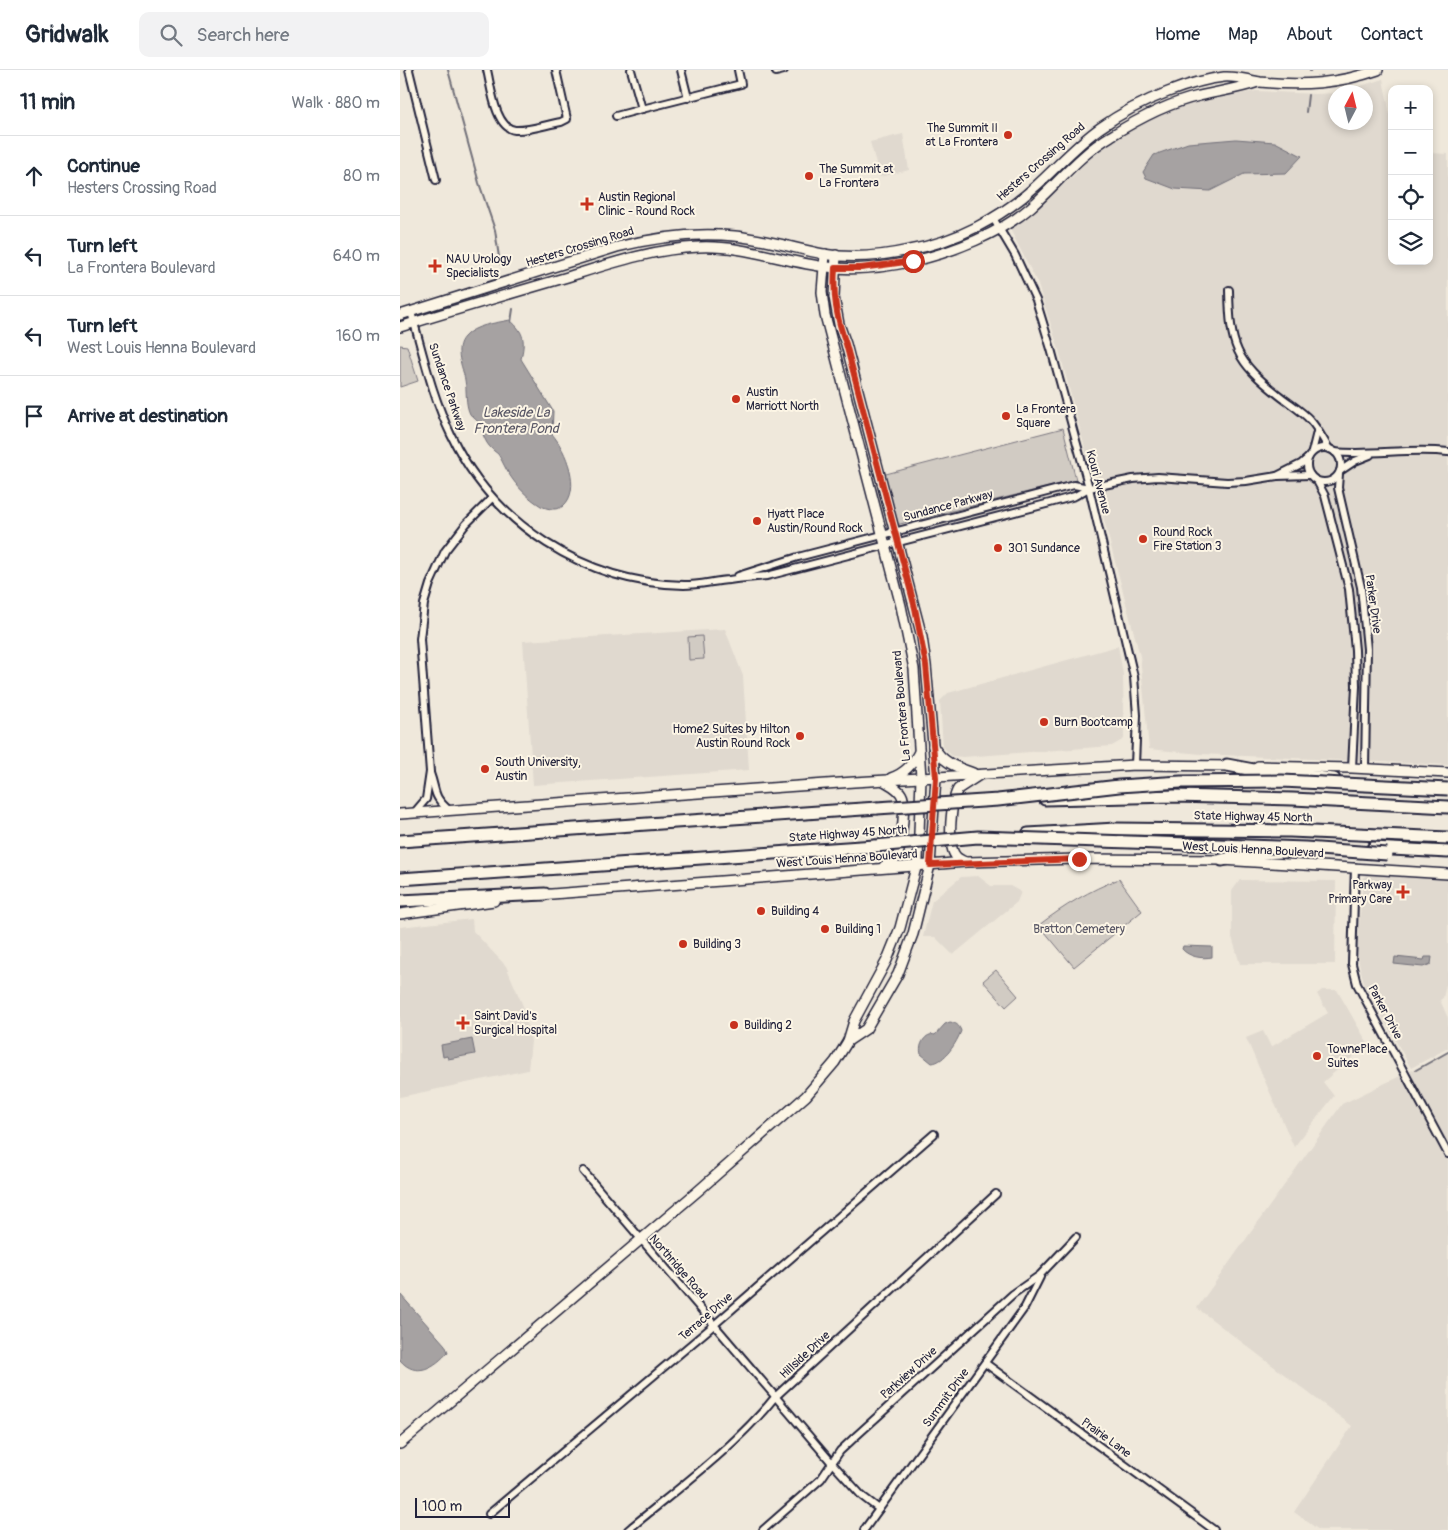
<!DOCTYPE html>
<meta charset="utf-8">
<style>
body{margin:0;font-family:Pangolin,sans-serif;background:#f2f2f3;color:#1f2937}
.controls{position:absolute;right:15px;top:15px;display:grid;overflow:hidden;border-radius:10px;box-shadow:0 2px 8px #0003}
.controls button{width:45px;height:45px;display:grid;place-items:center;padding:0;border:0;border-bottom:1px solid #e0e1e3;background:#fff;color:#1f2937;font:25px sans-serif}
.compass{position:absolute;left:928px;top:15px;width:45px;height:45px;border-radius:50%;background:#fff;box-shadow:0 2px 8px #0003;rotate:7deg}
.scale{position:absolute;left:15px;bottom:12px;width:95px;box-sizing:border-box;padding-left:5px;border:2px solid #22223b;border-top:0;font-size:14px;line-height:18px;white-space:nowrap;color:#22223b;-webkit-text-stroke:4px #fcf5e5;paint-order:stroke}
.stop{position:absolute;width:15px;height:15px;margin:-11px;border:4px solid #c8321e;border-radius:50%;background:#fff}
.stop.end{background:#c8321e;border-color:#fff;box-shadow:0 1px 5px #0008}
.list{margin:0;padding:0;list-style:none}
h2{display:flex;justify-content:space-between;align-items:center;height:65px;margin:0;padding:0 20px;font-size:21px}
h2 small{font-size:16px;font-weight:400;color:#747a83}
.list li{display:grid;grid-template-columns:32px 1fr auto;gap:15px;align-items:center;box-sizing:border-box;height:80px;padding:0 20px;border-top:1px solid #e0e1e3}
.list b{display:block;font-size:19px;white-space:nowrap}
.list p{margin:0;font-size:16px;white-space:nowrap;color:#747a83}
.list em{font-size:16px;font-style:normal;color:#747a83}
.icon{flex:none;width:28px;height:28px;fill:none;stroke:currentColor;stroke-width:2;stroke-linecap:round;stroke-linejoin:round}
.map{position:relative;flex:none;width:1048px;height:1460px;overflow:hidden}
header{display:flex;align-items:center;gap:30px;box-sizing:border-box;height:70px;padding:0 25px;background:#fff;border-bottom:1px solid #e0e1e3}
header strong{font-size:24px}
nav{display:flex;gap:28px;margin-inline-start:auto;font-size:18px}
.search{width:350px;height:45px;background:#f2f2f3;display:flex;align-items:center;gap:12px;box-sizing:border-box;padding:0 18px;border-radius:10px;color:#747a83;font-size:19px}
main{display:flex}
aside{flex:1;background:#fff}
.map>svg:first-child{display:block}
.built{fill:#e0d9cf}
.green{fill:#d1cbc3;stroke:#7a767f}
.water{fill:#a6a2a2;stroke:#716f79}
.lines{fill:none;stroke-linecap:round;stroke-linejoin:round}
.stream{stroke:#716f79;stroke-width:2}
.street-casing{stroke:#22223b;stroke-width:10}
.secondary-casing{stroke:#22223b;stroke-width:12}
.highway-casing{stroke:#22223b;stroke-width:15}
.street{stroke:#fcf5e5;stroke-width:6}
.secondary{stroke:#fcf5e5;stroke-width:9}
.highway{stroke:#fcf5e5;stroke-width:11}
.highway-bridge-casing{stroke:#22223b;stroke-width:15;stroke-linecap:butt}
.highway-bridge{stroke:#fcf5e5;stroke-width:11}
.route{stroke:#c8321e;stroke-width:6}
.poi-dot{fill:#c8321e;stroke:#fcf5e5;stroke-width:2}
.labels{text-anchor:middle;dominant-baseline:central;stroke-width:4;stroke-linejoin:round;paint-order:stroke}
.poi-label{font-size:12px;fill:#22223b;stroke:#fcf5e5;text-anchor:start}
.street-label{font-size:12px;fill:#22223b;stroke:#fcf5e5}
.park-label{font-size:12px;fill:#575564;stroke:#fcf5e5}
.water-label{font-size:14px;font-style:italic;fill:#575564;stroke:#fcf5e5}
</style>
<header>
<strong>Gridwalk</strong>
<div class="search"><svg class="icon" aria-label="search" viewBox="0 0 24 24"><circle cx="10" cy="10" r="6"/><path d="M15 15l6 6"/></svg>Search here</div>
<nav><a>Home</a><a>Map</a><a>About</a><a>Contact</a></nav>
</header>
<main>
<aside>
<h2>11 min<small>Walk · 880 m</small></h2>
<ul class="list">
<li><svg class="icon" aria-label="ahead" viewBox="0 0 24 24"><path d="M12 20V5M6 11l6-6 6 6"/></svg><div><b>Continue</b><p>Hesters Crossing Road</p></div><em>80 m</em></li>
<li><svg class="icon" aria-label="left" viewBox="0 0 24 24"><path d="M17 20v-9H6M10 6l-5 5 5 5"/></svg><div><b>Turn left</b><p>La Frontera Boulevard</p></div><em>640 m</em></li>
<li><svg class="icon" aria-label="left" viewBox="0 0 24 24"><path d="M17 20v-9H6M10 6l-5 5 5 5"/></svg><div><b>Turn left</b><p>West Louis Henna Boulevard</p></div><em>160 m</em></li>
<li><svg class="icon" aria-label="arrive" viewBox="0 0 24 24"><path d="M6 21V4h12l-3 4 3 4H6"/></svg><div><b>Arrive at destination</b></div></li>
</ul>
</aside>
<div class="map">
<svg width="1048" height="1460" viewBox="0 0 1048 1460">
<rect width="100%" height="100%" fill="#efe8db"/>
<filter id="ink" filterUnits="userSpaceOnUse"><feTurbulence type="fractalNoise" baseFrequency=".02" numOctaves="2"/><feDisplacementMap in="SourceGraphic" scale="10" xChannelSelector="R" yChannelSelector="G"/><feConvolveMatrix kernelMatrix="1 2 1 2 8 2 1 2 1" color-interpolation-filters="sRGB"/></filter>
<g filter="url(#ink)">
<g class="built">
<path d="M983,9l9,46v136h37v-108l19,1v611l-247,-11 -52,-5 -9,-93 -81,-306 -22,-68 -27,-53 36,-29 27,-24 14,-16 19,-15 21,-14 31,-16 38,-14 60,-10 60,3 19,-1 1,29h30v-30h-25z"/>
<path d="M503,64l6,36 -29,7 -10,-35z"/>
<path d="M325,559l18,47 6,94 -216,15 -10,-144z"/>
<path d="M718,576l5,28 1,65 -12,7 -149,11 -11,-1 -9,-9 -3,-46 8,-8z"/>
<path d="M967,804l81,5v106h-2l-3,13 -3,2 8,18v30l-37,20 -46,-82 -6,-22 -2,-15 6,-71z"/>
<path d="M578,806l13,10h19l11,6 -4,10 -64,53 -18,-18h-12l9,-36 29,-24z"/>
<path d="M840,810l96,1 -1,83h-95l-8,-27v-46z"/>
<path d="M72,849l1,12 33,35 17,40 8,35 -3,29 -128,27v-170z"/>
<path d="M922,920h15l31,54 -45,38 11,14 -40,51 -48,-109 17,-7 8,16 57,-34 -11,-19z"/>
<path d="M1048,983v477h-129l-25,-18 58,-86 -155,-118 145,-204z"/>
</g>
<g class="green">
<path d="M0,275l7,1 11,35 -18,6z"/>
<path d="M663,358l13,52 -180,45 -14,-50z"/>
<path d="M302,566l2,23 -15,1 -1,-23z"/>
<path d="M719,809l23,32 -68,56 -35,-42c25,-19 51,-35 80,-46z"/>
<path d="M596,900l22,26 -12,11 -23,-26z"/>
</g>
<g class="water">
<path d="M836,69l39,3 27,14 -16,17 -42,1 -34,17 -35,-2 -29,-11 -3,-6 11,-17 34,-12z"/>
<path d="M110,250c15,13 15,21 11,39l32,52 -1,23c14,16 30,56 11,72 -6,5 -16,3 -22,0 -13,-8 -24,-19 -32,-32 -4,-6 -7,-14 -11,-20 -4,-3 -8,-6 -11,-11 -4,-6 -5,-14 -9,-21 -2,-3 -6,-5 -8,-8 -5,-10 -3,-23 -5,-34 -2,-13 -12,-31 -1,-43 10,-12 32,-14 46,-17z"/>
<path d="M783,876l29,1v10c-10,2 -23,0 -30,-8z"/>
<path d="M995,887l29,3 1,-3h7l-1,7 -8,3 -29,-3z"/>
<path d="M550,952c6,1 9,3 11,9 -4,11 -16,31 -29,32l-11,-9c-3,-9 5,-22 14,-19l10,-11z"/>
<path d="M72,969l3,15 -27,5 -1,-3 -4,1 -2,-12z"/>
<path d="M0,1224l45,51 3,7c-13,15 -32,27 -48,8z"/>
</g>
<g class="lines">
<g class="stream">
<path d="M48,0l31,113 16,47 5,34"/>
<path d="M910,1l1,-1"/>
<path d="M906,42l2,-17"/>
<path d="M111,252l2,-13"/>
<path d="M1016,1000l32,-18"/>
</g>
<g class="street-casing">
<g id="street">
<path d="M9,0l27,110"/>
<path d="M87,0c4,16 8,58 28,60 13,1 33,-6 46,-8l6,-3 -11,-49"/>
<path d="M281,0l7,28"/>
<path d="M376,2l8,-2"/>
<path d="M242,39l99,-25 -3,-14"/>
<path d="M216,46l26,-7 -11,-39"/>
<path d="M593,148l22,37 21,45 15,49 38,139 45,189 3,38 -2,50"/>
<path d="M829,220c1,56 6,71 51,106 10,8 22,15 30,24 7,7 14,21 19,29"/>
<path d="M11,242c12,41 21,84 40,123 43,90 134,148 233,150 16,0 30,-4 45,-5 13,-2 26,-3 38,-4l283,-73 25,-7 14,-8 44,-9 25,-2 69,5 19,-1 31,-5 33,-1"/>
<circle cx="924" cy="395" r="17"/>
<path d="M912,382l5,-20"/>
<path d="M935,382c38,4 75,-5 113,0"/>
<path d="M940,401l15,-10 15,-6"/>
<path d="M939,404l-1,14 23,99 6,62 -2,120"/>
<path d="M877,406l24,-12 7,-6"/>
<path d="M917,411l8,15 24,93 6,61 1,36 -4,82"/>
<path d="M338,506l60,-19 276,-72 15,3"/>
<path d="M30,703c7,19 2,23 20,38"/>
<path d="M14,743l12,-14 4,-27 -10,-133 4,-35 6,-20 15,-33 21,-27 26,-26"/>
<path d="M955,797l-3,97 5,20 91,170"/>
<path d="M183,1101l249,292 30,33 17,13"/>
<path d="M585,1293l229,167"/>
<path d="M89,1444l225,-189 220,-191"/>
<path d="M228,1460c49,-41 107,-83 147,-133l221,-203"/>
<path d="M363,1460l58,-51 19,-28 16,-15 157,-142 27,-19 36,-38"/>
<path d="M464,1460l161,-223 15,-30"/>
</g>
</g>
<g class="secondary-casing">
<g id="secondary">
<path d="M436,185l-2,42 5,27 7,20 76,293 4,28 10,113 -6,87 -17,69 -15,40 -32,55 -18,12"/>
<path d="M0,245l217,-68c39,-10 77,-15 118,-11 29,3 59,12 88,18 28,5 59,2 86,-4 46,-8 92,-32 127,-64 21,-19 40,-41 64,-58 21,-15 44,-27 68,-36 18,-7 37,-13 56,-15 12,-1 24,3 36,5 42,4 78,2 118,-12"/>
<path d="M0,257c54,-17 109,-33 164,-49 45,-14 88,-29 135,-31 44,-2 85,15 128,20 28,4 60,0 87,-6 39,-9 87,-28 117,-54 27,-24 49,-53 80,-71 27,-17 57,-33 88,-40 20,-5 39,-7 59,-14"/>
<path d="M533,676c10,17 23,21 40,27"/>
<path d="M858,696l94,2 96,5"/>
<path d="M491,708c14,-5 21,-13 28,-26"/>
<path d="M0,744l454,-32 281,-17 98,1"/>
<path d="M565,792c-3,-2 -8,-3 -10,-7 -8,-11 -4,-54 3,-66l20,-13"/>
<path d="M484,796c5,-2 10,-4 13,-9 4,-8 8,-48 6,-58 -1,-9 -12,-14 -19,-18"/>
<path d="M139,825l427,-33 113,-3 143,1 226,14"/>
<path d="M0,844l94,-13"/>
<path d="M0,1374l298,-253 108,-95 29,-34 13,-21 6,-20 33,-61 13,-32 18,-68 3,-82 -7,-109 -13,-63 -76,-291 -3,-23 3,-38"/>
</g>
</g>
<g class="highway-casing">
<g id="highway">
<path d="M827,695l32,6 75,8"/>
<path d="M645,729l129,-3 119,3 155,8"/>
<path d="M628,764l88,-5 174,2 158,7"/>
<path d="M0,771l477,-33"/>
<path d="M973,778l75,4"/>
<path d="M822,790l34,-7 29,-1"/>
<path d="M0,809l475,-33"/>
<path d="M0,831l145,-7"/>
</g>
</g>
<use href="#street" class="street"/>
<use href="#secondary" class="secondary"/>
<use href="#highway" class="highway"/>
<g class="highway-bridge-casing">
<g id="highway-bridge">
<path d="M477,738l121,-8 121,-14 62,-4 101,-1 166,8"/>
<path d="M475,776l103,-9 327,11 82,6"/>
</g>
</g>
<use href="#highway-bridge" class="highway-bridge"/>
</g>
</g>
<g class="lines" filter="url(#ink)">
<path class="route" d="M513,191l-52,7h-26c-2,29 1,48 11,76l69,264 11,57 10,113 -6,87 149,-6"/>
</g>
<g class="poi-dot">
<circle cx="608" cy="65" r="5"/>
<circle cx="409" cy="106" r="5"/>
<path d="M184.5 126.5h5v5h5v5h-5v5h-5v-5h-5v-5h5z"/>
<path d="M32.5 188.5h5v5h5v5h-5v5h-5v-5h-5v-5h5z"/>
<circle cx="336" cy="329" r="5"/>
<circle cx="606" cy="346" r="5"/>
<circle cx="357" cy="451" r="5"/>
<circle cx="743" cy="469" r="5"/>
<circle cx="598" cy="478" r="5"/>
<circle cx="644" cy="652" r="5"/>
<circle cx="400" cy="666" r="5"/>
<circle cx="85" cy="699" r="5"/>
<path d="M1000.5 814.5h5v5h5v5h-5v5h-5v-5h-5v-5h5z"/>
<circle cx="361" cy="841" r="5"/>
<circle cx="425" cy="859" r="5"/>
<circle cx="283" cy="874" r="5"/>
<path d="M60.5 945.5h5v5h5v5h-5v5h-5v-5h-5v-5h5z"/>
<circle cx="334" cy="955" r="5"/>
<circle cx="917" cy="986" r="5"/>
</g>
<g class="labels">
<g class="poi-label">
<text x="598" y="58" text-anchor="end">The Summit II<tspan x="598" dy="14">at La Frontera</tspan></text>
<text x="419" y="99">The Summit at<tspan x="419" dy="14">La Frontera</tspan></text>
<text x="198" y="127">Austin Regional<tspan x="198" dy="14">Clinic - Round Rock</tspan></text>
<text x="46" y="189">NAU Urology<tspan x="46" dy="14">Specialists</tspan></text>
<text x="346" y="322">Austin<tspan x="346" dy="14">Marriott North</tspan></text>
<text x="616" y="339">La Frontera<tspan x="616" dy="14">Square</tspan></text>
<text x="367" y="444">Hyatt Place<tspan x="367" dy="14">Austin/Round Rock</tspan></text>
<text x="753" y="462">Round Rock<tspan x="753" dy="14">Fire Station 3</tspan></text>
<text x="608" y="478">301 Sundance</text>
<text x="654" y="652">Burn Bootcamp</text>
<text x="390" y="659" text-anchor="end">Home2 Suites by Hilton<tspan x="390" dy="14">Austin Round Rock</tspan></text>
<text x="95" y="692">South University,<tspan x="95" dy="14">Austin</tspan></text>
<text x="992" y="815" text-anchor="end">Parkway<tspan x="992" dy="14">Primary Care</tspan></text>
<text x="371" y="841">Building 4</text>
<text x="435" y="859">Building 1</text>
<text x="293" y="874">Building 3</text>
<text x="74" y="946">Saint David's<tspan x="74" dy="14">Surgical Hospital</tspan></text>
<text x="344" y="955">Building 2</text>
<text x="927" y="979">TownePlace<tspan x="927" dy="14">Suites</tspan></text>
</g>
<g class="street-label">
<text transform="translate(641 92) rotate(-41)">Hesters Crossing Road</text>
<text transform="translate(180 177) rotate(-17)">Hesters Crossing Road</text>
<text transform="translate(47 317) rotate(71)">Sundance Parkway</text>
<text transform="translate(698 412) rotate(75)">Kouri Avenue</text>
<text transform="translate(548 436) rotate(-15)">Sundance Parkway</text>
<text transform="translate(973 534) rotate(82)">Parker Drive</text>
<text transform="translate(502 636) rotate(-95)">La Frontera Boulevard</text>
<text transform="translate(853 747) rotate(1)">State Highway 45 North</text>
<text transform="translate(448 764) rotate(-4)">State Highway 45 North</text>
<text transform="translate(853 780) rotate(3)">West Louis Henna Boulevard</text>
<text transform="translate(447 789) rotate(-4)">West Louis Henna Boulevard</text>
<text transform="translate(985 942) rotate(62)">Parker Drive</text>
<text transform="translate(278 1197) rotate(49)">Northridge Road</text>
<text transform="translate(306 1247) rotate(-41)">Terrace Drive</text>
<text transform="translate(405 1285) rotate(-43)">Hillside Drive</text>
<text transform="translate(509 1303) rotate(-42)">Parkview Drive</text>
<text transform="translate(546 1328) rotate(-54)">Summit Drive</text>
<text transform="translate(706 1368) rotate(36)">Prairie Lane</text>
</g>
<g class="park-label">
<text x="679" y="859">Bratton Cemetery</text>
</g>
<g class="water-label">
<text x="116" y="342">Lakeside La<tspan x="116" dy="16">Frontera Pond</tspan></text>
</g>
</g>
</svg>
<div class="controls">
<button>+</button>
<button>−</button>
<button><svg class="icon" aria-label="locate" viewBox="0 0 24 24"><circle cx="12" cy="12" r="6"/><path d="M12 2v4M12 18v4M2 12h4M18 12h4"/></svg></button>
<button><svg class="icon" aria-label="layers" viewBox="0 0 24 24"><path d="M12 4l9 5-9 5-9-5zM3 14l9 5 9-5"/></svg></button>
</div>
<svg class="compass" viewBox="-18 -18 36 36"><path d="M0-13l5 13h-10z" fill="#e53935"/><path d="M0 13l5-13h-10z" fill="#747a83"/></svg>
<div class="scale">100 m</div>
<div class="stop" style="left:513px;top:191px"></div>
<div class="stop end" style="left:679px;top:789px"></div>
</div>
</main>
